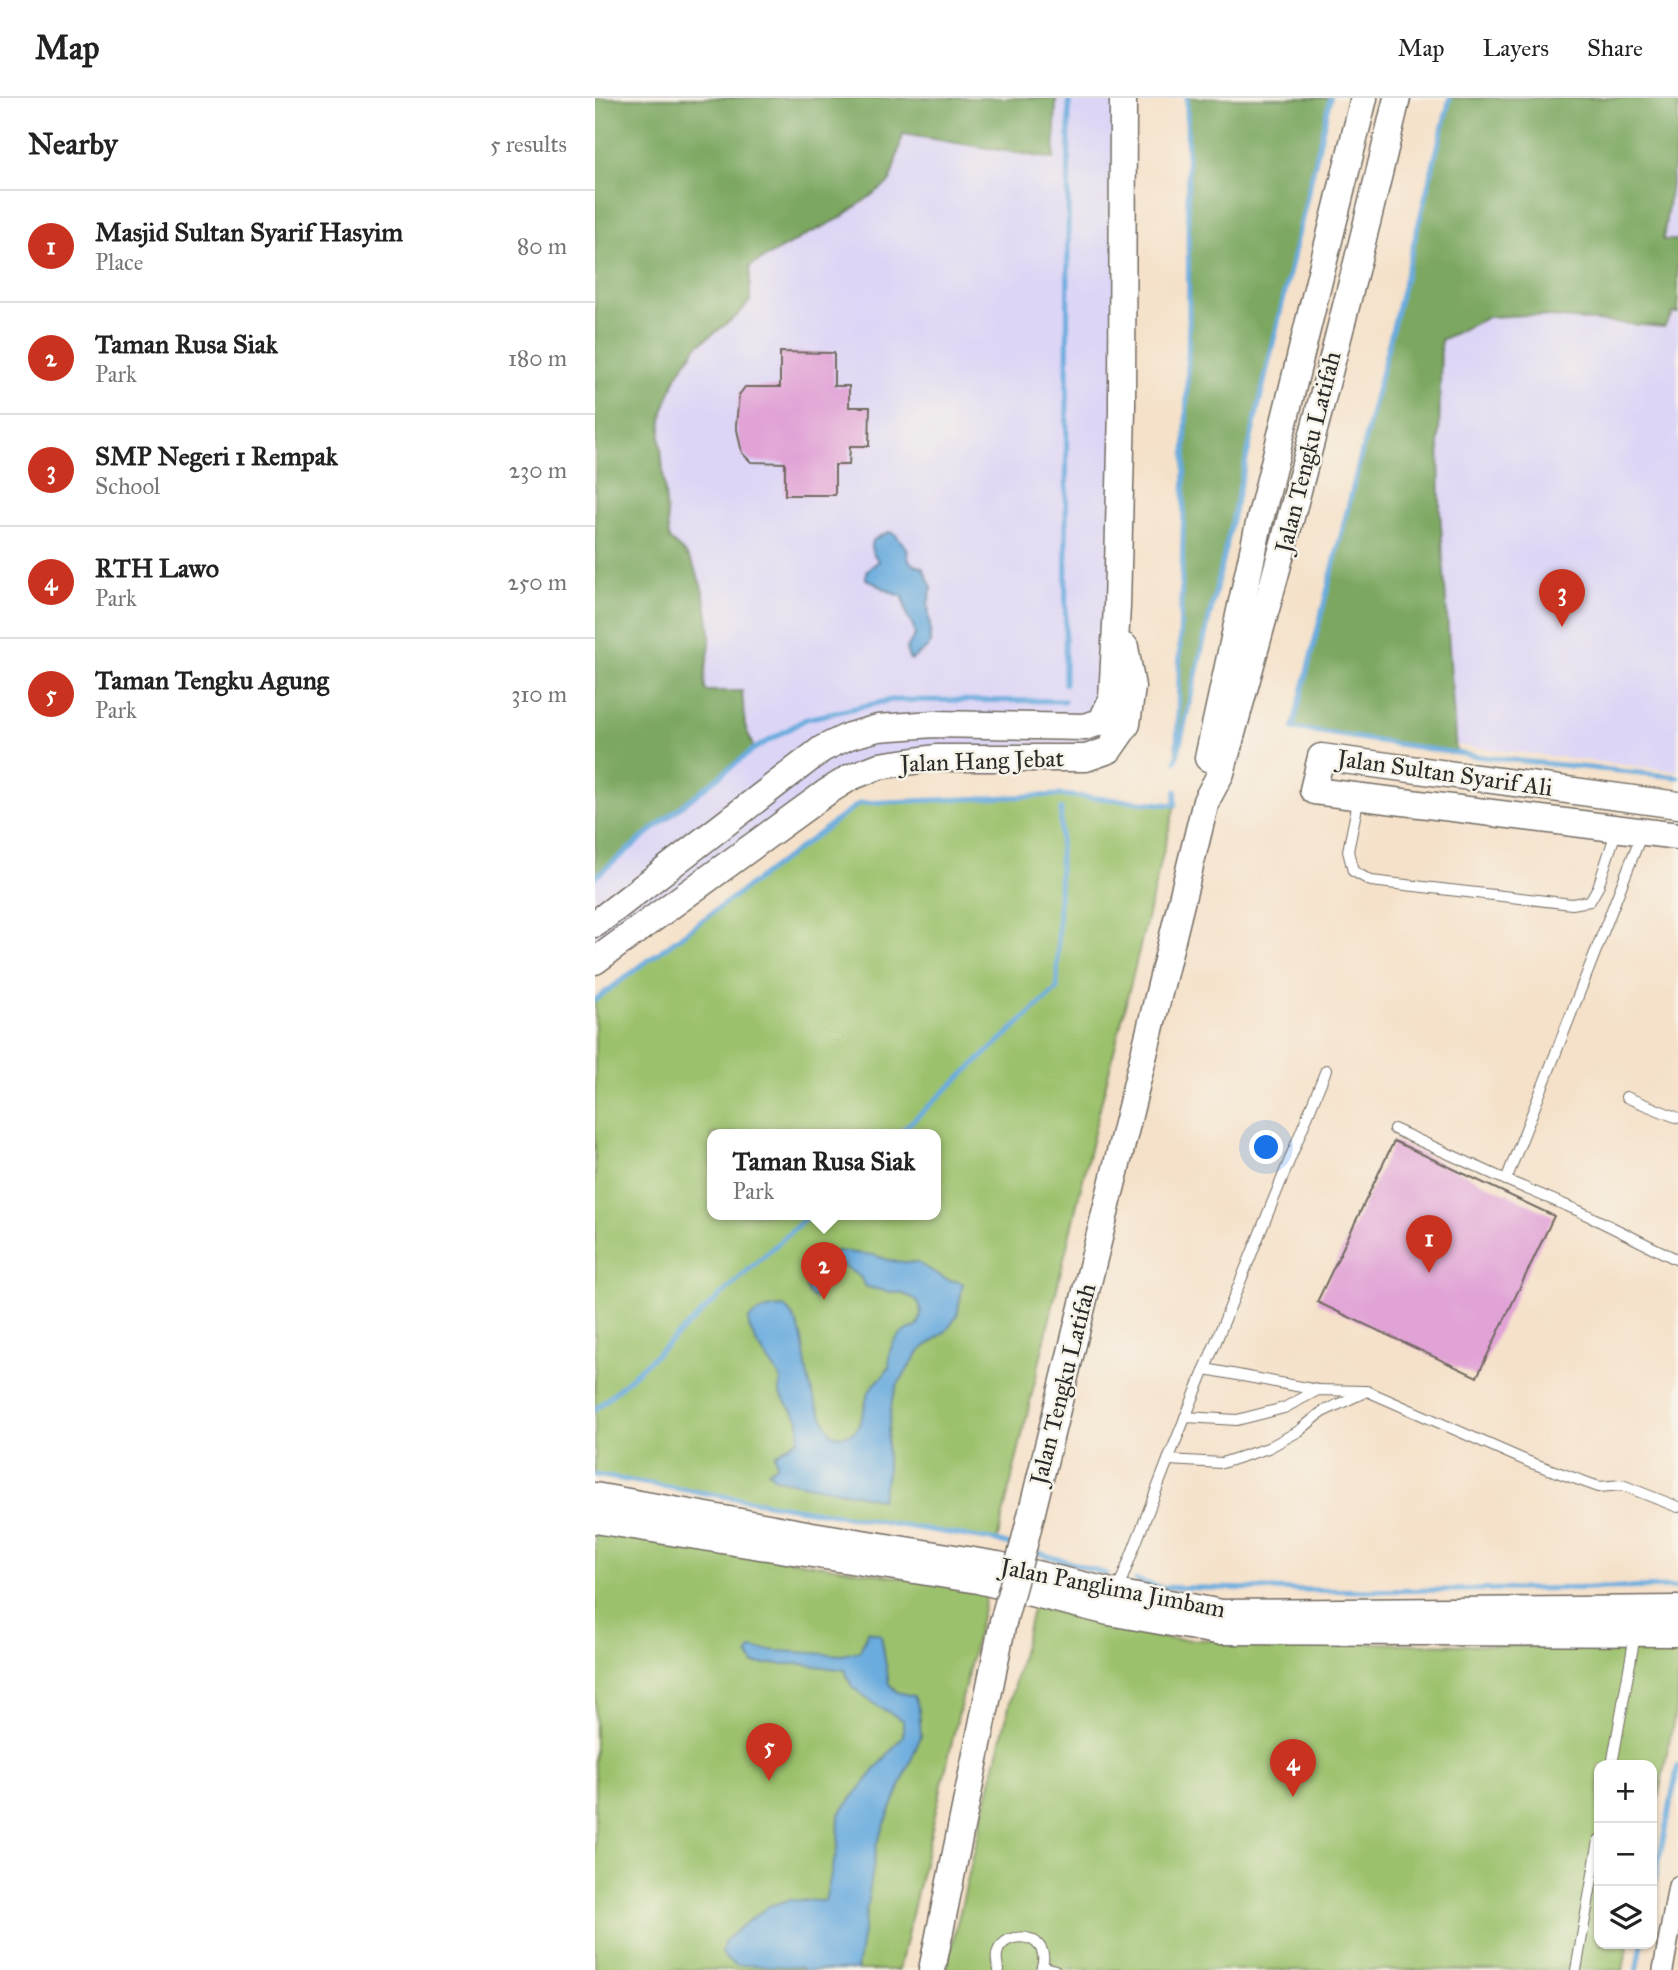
<!DOCTYPE html>
<meta charset="utf-8">
<style>
body{margin:0;font-family:"IM FELL Great Primer",serif;background:#f2f2f2;color:#222}
.controls{position:absolute;right:21px;bottom:21px;display:grid;overflow:hidden;border-radius:14px;box-shadow:0 2px 5px #0004}
.controls button{width:63px;height:63px;display:grid;place-items:center;padding:0;border:0;border-bottom:2px solid #e0e0e0;background:#fff;color:#222;font:35px sans-serif}
.you{position:absolute;left:672px;top:1050px;width:24px;height:24px;margin:-18px;border:5px solid #fff;border-radius:50%;background:#1a73e8;box-shadow:0 0 0 10px #1a73e833}
.badge{display:grid;place-items:center;width:46px;height:46px;border-radius:50%;background:#c8321e;color:#fff;font-size:23px;font-weight:700}
.pin{position:absolute;translate:-50% -58px;filter:drop-shadow(0 2px 4px #0008)}
.pin::after{content:'';position:absolute;top:37px;width:24px;height:21px;background:inherit;clip-path:polygon(0 0,100% 0,50% 100%)}
.popup{position:absolute;left:112px;top:1031px;width:234px;height:91px;box-sizing:border-box;display:grid;place-content:center;border-radius:14px;background:#fff;filter:drop-shadow(0 2px 5px #0005);font-size:23px;white-space:nowrap;color:#767676}
.popup b{font-size:26px;color:#222}
.popup::after{content:'';position:absolute;left:50%;top:100%;margin-left:-14px;border:14px solid transparent;border-top-color:#fff}
.list{margin:0;padding:0;list-style:none}
h2{display:flex;justify-content:space-between;align-items:center;height:91px;margin:0;padding:0 28px;font-size:30px}
h2 small{font-size:23px;font-weight:400;color:#767676}
.list li{display:grid;grid-template-columns:46px 1fr auto;gap:21px;align-items:center;box-sizing:border-box;height:112px;padding:0 28px;border-top:2px solid #e0e0e0}
.list b{display:block;font-size:26px;white-space:nowrap}
.list p{margin:0;font-size:23px;white-space:nowrap;color:#767676}
.list em{font-size:23px;font-style:normal;color:#767676}
.icon{flex:none;width:38px;height:38px;fill:none;stroke:currentColor;stroke-width:2;stroke-linecap:round;stroke-linejoin:round}
.map{position:relative;flex:none;width:1083px;height:1872px;overflow:hidden}
header{display:flex;align-items:center;gap:42px;box-sizing:border-box;height:98px;padding:0 35px;background:#fff;border-bottom:2px solid #e0e0e0}
header strong{font-size:33px}
nav{display:flex;gap:38px;margin-inline-start:auto;font-size:24px}
main{display:flex}
aside{flex:1;background:#fff}
.map>svg:first-child{display:block}
.built{fill:#ddd5f6}
.green{fill:#9bc16c;stroke:#63764c;stroke-width:2;fill-rule:evenodd}
.forest{fill:#7ca760;stroke:#546946;stroke-width:2}
.water{fill:#6aacde;stroke:#4a6c84;stroke-width:2}
.lines{fill:none;stroke-linecap:round;stroke-linejoin:round}
.stream{stroke:#6aacde;stroke-width:5}
.building{fill:#e1a2d6}
.lane-casing{stroke:#726b62;stroke-width:12}
.street-casing{stroke:#726b62;stroke-width:22}
.secondary-casing{stroke:#726b62;stroke-width:29}
.lane{stroke:#fff;stroke-width:10}
.street{stroke:#fff;stroke-width:19}
.secondary{stroke:#fff;stroke-width:26}
.secondary-bridge-casing{stroke:#726b62;stroke-width:29;stroke-linecap:butt}
.secondary-bridge{stroke:#fff;stroke-width:26}
.labels{text-anchor:middle;dominant-baseline:central;stroke-width:5;stroke-linejoin:round;paint-order:stroke}
.street-label{font-size:24px;fill:#2b2b2b;stroke:#f7f3e8}
</style>
<header>
<strong>Map</strong>
<nav><a>Map</a><a>Layers</a><a>Share</a></nav>
</header>
<main>
<aside>
<h2>Nearby<small>5 results</small></h2>
<ul class="list">
<li><span class="badge">1</span><div><b>Masjid Sultan Syarif Hasyim</b><p>Place</p></div><em>80 m</em></li>
<li><span class="badge">2</span><div><b>Taman Rusa Siak</b><p>Park</p></div><em>180 m</em></li>
<li><span class="badge">3</span><div><b>SMP Negeri 1 Rempak</b><p>School</p></div><em>230 m</em></li>
<li><span class="badge">4</span><div><b>RTH Lawo</b><p>Park</p></div><em>250 m</em></li>
<li><span class="badge">5</span><div><b>Taman Tengku Agung</b><p>Park</p></div><em>310 m</em></li>
</ul>
</aside>
<div class="map">
<svg width="1083" height="1872" viewBox="0 0 1083 1872">
<rect width="100%" height="100%" fill="#f7f3e8"/>
<filter id="ink" filterUnits="userSpaceOnUse"><feTurbulence type="fractalNoise" baseFrequency=".0143" numOctaves="2"/><feDisplacementMap in="SourceGraphic" scale="14" xChannelSelector="R" yChannelSelector="G"/><feConvolveMatrix kernelMatrix="1 2 1 2 8 2 1 2 1" color-interpolation-filters="sRGB"/></filter>
<filter id="wash" filterUnits="userSpaceOnUse"><feTurbulence type="fractalNoise" baseFrequency=".00686" numOctaves="4" result="noise"/><feDisplacementMap in="SourceGraphic" scale="28" xChannelSelector="R" yChannelSelector="G"/><feGaussianBlur stdDeviation="1.57" result="paint"/><feColorMatrix in="noise" values="0 0 0 0 0 0 0 0 0 0 0 0 0 0 0 0 0 1.4 0 .05"/><feComposite in="paint" operator="in"/></filter>
<g filter="url(#wash)">
<rect width="100%" height="100%" fill="#f5e1c9"/>
<g class="built">
<path d="M0,0h528l-14,652 -230,16 -284,195z"/>
<path d="M1083,37v105l-15,1z"/>
<path d="M1083,215v458l-224,-26 -14,-235 -1,-69 2,-101 47,-23 39,-2z"/>
</g>
<g class="green">
<path d="M467,697l113,10 -79,319 -99,417 -402,-66v-475l265,-197zM117,1036h224v80h-224z"/>
<path d="M0,1432l392,61 -88,379h-304z"/>
<path d="M438,1508l134,33 511,10v49l-26,130v-63h-53v179h29l-5,26h-677z"/>
</g>
<g class="forest">
<path d="M0,0h461l-2,61 -151,-25 -13,48 -51,37 -31,15 -58,32v35l-12,14 -41,31 -20,29 -14,37 -3,25 9,102c6,6 15,12 20,19 13,20 22,61 21,85 -1,16 -9,32 -4,48h36l3,35 9,23 -159,129z"/>
<path d="M592,0h143l-154,663 13,-440z"/>
<path d="M855,0h228v37l-15,105h15v73h-5l-9,14 -137,-12 -39,2 -47,23 -2,101 1,69 16,243 -163,-25z"/>
</g>
<g class="water">
<path d="M294,434l6,2 12,14 1,10 3,5 12,5 9,20 -4,15 2,26v15l-3,4 -16,12 -2,-2 -3,-9 9,-14 -2,-9 -6,-10 -4,-20 -8,-2 -29,-15v-8l13,-10c-15,-17 -8,-22 10,-29z"/>
<path d="M242,1153l37,4 17,6 27,2 28,16 17,4 -6,33 -10,14 -28,22 -22,34 -5,15 -5,40v33l-6,25 -105,-20 -8,-7 9,-8 -2,-9 24,-17v-19l-19,-25 1,-15 -25,-37 -7,-15v-8c11,-10 20,-11 35,-12 21,16 19,47 24,71 5,20 13,39 24,56 33,9 29,-24 37,-42 4,-10 16,-14 20,-25 1,-4 0,-8 0,-11 3,-17 12,-25 28,-29 5,-10 5,-15 1,-26 -16,-11 -35,-8 -53,-15l-5,-9 -18,-12 -16,5 -9,29 -8,-4 -4,-12c7,-17 13,-29 32,-32z"/>
<path d="M273,1533l13,4 8,49 8,8 17,4 5,13 2,27 -44,107 -20,127h-52l-5,-3 -64,-2 -9,-5 -5,-7 2,-11 20,-18 25,-18 20,-6 36,1 13,-57 1,-30 64,-78v-16l-24,-13 -27,-20 -7,-17 -43,-6h-48l-6,-10 3,-5 91,6 18,-4z"/>
</g>
<g class="lines">
<g class="stream">
<path d="M855,0l-157,630 190,29 195,20"/>
<path d="M470,586l4,-586"/>
<path d="M582,651l12,-428 -2,-223"/>
<path d="M581,663l154,-663"/>
<path d="M0,779l80,-66 79,-62 52,-30 85,-19 174,1"/>
<path d="M0,902l265,-197 202,-8 113,10 1,-14"/>
<path d="M303,1036l159,-145 4,-180"/>
<path d="M0,1312l215,-196"/>
<path d="M0,1377l402,66 19,6"/>
<path d="M434,1452l78,24"/>
<path d="M541,1482l23,7 204,4 315,-4"/>
<path d="M1057,1798l26,-131"/>
<path d="M1042,1872l5,-26"/>
</g>
</g>
<g id="blocks">
<g class="building">
<path d="M185,254l54,1v33h15v21h21l-1,39h-19l-1,19h-14v30h-50v-32l-34,-1 -9,-9 -6,-28 3,-30 6,-8h35z"/>
<path d="M799,1043l160,75 -77,161 -160,-75z"/>
</g>
</g>
</g>
<g filter="url(#ink)">
<use href="#blocks" fill-opacity="0" stroke="#726b62" stroke-width="2"/>
<g class="lines">
<g class="lane-casing">
<g id="lane">
<path d="M764,699l-11,54 5,20 18,10 201,23 18,-3 8,-14 19,-58"/>
<path d="M1047,735l-136,347 73,31 99,49"/>
<path d="M1031,999l52,21"/>
<path d="M799,1031l112,51"/>
<path d="M610,1271l113,21"/>
<path d="M590,1319l52,3 47,-12 34,-18 46,1"/>
<path d="M573,1362l54,3 46,-15 31,-17 23,-19 45,-21 162,71 70,25 23,-2 56,22"/>
<path d="M522,1494l51,-132 158,-390"/>
<path d="M1017,1667l23,-130"/>
<path d="M447,1868l13,4"/>
<path d="M404,1872c-16,-43 58,-44 42,0"/>
<path d="M981,1872l23,-130"/>
</g>
</g>
<g class="street-casing">
<path id="street" d="M1068,1872l15,-84"/>
</g>
<g class="secondary-casing">
<g id="secondary">
<path d="M613,660l50,-230 106,-430"/>
<path d="M1083,707l-357,-48 -8,33 1,1 364,45"/>
<path d="M0,826l227,-175 27,-13 29,-8 56,-4 150,3 17,-5 11,-23 5,-93 5,-197 1,-311"/>
<path d="M0,863l232,-169 24,-15 28,-11 56,-8h151l23,-8 18,-26 5,-37 -7,-40"/>
<path d="M0,1398l217,39 186,30 118,28 106,20 456,-4"/>
<path d="M0,1422l383,60 131,32 108,19 461,2"/>
<path d="M429,1446l182,-743 15,-28c62,-224 123,-449 176,-675"/>
<path d="M337,1872l71,-348"/>
</g>
</g>
<use href="#lane" class="lane"/>
<use href="#street" class="street"/>
<use href="#secondary" class="secondary"/>
<g class="secondary-bridge-casing">
<path id="secondary-bridge" d="M408,1524l21,-78"/>
</g>
<use href="#secondary-bridge" class="secondary-bridge"/>
</g>
</g>
<g class="labels">
<g class="street-label">
<text transform="translate(713 354) rotate(-76)">Jalan Tengku Latifah</text>
<text transform="translate(387 663) rotate(-2)">Jalan Hang Jebat</text>
<text transform="translate(850 675) rotate(8)">Jalan Sultan Syarif Ali</text>
<text transform="translate(468 1286) rotate(-76)">Jalan Tengku Latifah</text>
<text transform="translate(518 1490) rotate(11)">Jalan Panglima Jimbam</text>
</g>
</g>
</svg>
<div class="controls">
<button>+</button>
<button>−</button>
<button><svg class="icon" aria-label="layers" viewBox="0 0 24 24"><path d="M12 4l9 5-9 5-9-5zM3 14l9 5 9-5"/></svg></button>
</div>
<div class="you"></div>
<div class="pin badge" style="left:834px;top:1175px">1</div>
<div class="pin badge" style="left:229px;top:1202px">2</div>
<div class="popup"><b>Taman Rusa Siak</b>Park</div>
<div class="pin badge" style="left:967px;top:529px">3</div>
<div class="pin badge" style="left:698px;top:1699px">4</div>
<div class="pin badge" style="left:174px;top:1683px">5</div>
</div>
</main>
